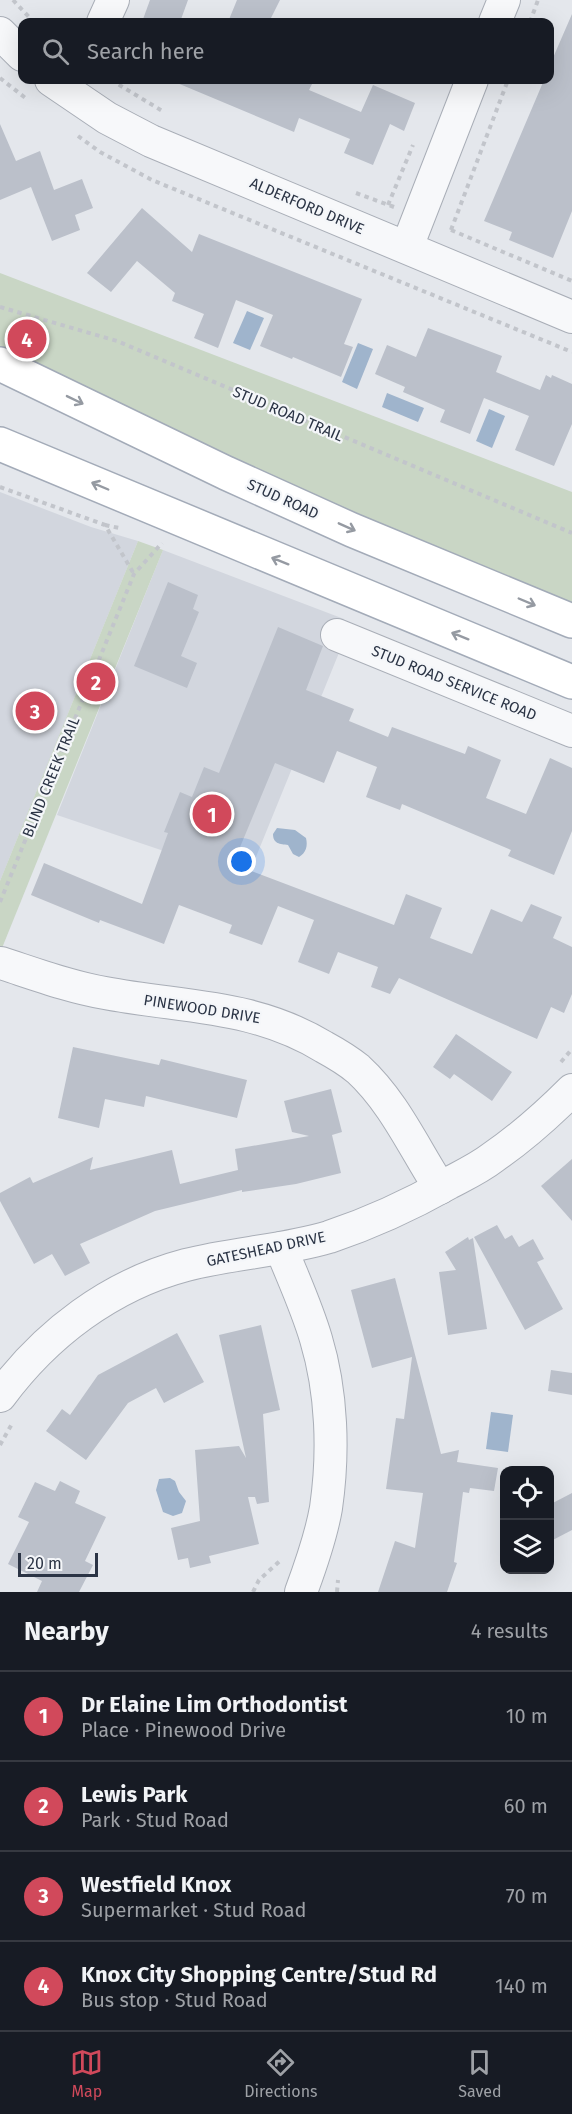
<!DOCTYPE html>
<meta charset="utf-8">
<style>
body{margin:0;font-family:"Fira Sans",sans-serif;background:#242831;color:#f1f3f6}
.controls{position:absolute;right:18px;bottom:18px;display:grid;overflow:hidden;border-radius:12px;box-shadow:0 6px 24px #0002}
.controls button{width:54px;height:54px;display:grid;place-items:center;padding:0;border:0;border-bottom:2px solid #363941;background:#171b24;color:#f1f3f6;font:30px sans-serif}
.scale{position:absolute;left:18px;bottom:15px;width:80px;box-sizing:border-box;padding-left:6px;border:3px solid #2b3445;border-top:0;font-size:16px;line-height:21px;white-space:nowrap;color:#2b3445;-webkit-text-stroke:4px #f4f6f9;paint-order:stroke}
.you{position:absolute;left:242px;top:862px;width:21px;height:21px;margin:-15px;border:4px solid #fff;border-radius:50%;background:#1a73e8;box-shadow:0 0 0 9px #1a73e833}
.badge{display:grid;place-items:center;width:39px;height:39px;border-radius:50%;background:#d1495b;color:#fff;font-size:20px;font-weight:700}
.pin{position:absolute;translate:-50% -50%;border:3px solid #fff;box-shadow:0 2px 6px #0006}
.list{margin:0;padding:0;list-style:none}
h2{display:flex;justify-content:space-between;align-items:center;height:78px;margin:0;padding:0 24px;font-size:26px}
h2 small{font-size:20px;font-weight:400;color:#9ea1a6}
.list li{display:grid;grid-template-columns:39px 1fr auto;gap:18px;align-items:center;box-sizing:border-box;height:90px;padding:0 24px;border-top:2px solid #363941}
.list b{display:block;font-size:22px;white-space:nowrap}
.list p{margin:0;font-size:20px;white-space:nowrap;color:#9ea1a6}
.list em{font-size:20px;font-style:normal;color:#9ea1a6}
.icon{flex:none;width:33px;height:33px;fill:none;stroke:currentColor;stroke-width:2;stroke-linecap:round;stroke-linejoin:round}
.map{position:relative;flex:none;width:572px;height:1592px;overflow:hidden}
.search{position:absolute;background:#171b24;box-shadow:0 6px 24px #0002;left:18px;right:18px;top:18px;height:66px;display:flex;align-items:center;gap:15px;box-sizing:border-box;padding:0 21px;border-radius:12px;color:#9ea1a6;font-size:22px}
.sheet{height:438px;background:#171b24}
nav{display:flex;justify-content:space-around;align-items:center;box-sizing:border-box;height:84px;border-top:2px solid #363941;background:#171b24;font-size:16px;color:#9ea1a6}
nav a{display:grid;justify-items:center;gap:3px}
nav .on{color:#d1495b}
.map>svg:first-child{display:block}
.built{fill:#d2d6de}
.green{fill:#c9d6c5}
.water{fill:#9fb4cc}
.building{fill:#bbc0ca}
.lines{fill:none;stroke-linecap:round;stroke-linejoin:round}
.minor-casing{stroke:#a9aeb7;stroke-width:34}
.major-casing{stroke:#a3abb8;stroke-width:36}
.path{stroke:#c2c5cb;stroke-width:4;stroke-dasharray:4.5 4.5;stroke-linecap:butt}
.minor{stroke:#f7f8fa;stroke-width:32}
.major{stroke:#fff;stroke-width:33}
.oneway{stroke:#959aa2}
.labels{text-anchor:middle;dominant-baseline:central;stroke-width:4.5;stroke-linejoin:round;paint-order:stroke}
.street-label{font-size:15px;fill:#2b3445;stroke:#f4f6f9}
</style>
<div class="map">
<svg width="572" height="1592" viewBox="0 0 572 1592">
<rect width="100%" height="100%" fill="#e4e7ec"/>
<g class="built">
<path d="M0,492l91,35 47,14 -138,340z"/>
<path d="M163,550l181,69 -7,16 8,3 -98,241 -190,-64z"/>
</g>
<g class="green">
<path d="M0,273l572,219v129l-572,-257z"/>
<path d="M138,541l25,9 -163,403v-72z"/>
</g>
<g class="water">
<path d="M247,311l17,7 -14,32 -17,-7z"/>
<path d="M358,343l15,6 -16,40 -15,-7z"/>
<path d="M387,393l37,15 -6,14 -36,-15z"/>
<path d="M489,409l16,7 -13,32 -16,-7z"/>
<path d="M277,828l18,2 11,8c2,8 0,15 -7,19l-6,-3 -5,-9c-8,-1 -15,-1 -15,-11z"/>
<path d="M491,1412l22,3 -5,37 -22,-3z"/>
<path d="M170,1478l5,3 4,11 7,9 -4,12 -9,3 -10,-4 -7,-22 3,-11z"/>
</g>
<g class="building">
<path d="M150,0h38l-8,22h-38z"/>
<path d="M237,0h43l-11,22h-41z"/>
<path d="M572,14v197l-19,47 -44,-18 3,-8 -28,-11 60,-141h5v-13z"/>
<path d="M170,80h144l-5,10 52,22 12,-27 42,18 -11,28 -14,-7 -17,41 -29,-12 6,-14 -51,-21 -5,14z"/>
<path d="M0,124l16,37 24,-10 14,39 28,-11 11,29 -18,7 5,15 -28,11 -21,-54 -31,13z"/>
<path d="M142,208l50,44 7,-18 163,65 -18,45 9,3 -12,30 -48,-20 -1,2 -32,-13 13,-31 -37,-15 -18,48 -24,-10 10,-24 -32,-13 3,-8 -38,-32 -26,31 -24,-19z"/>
<path d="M428,328l74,28 -6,16 44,18 6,-15 5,3 1,-3 20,9v40l-18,42 -39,-16 14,-34 -45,-18 -14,36 -30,-12 5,-12 -42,-18 2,-5 -30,-13 12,-29 29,12z"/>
<path d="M168,582l30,13 -5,14 6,3 -18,44 16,7 -10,25 -53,-22z"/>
<path d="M278,627l45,19 -17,44 48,19 -5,12 39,16 4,-10 73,27 3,-8 33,14 -15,38 40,16 24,-56 22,10v63l-18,44 -46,-19 3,-6 -109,-46 -2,6 -34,-13 11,-30 -40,-16 -13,32 -49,-20 -42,101 161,61 12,-31 36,14 -12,30 42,16 19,-45 31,13 9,-18 31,13 -9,21 19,9v47l-8,19 -13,-6 -14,32 -138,-61 -9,16 -19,-7 7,-20 -40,-15 -9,22 -31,-12 16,-42 -36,-14 -16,39 -33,-12 3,-8 -53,-20 -15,39 -64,-24 -1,3 -68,-28 13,-32 98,41 26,-71 -4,-1 16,-40 12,5 12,-30 15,6z"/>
<path d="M456,1034l56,38 -20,29 -38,-27 -4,5 -17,-12z"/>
<path d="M73,1047l86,18 2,-6 86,21 -10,38 -91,-22 -2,11 -39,-8 -6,29 -41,-10z"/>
<path d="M331,1089l11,43 -10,3 9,38 -45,11 -54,8v-2l-87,21 -75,33 10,19 -25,13 -13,-22 -18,10 -34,-63v-8l30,-16 3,6 60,-26 -3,13 82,-20 8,34 58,-14 -3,-21 74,-13 -17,-4 -8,-31z"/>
<path d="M572,1159v62l-31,-35z"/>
<path d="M497,1225l8,14 7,-4 7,12 14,-8 11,20 -7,3 26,47 -38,21 -51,-93z"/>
<path d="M468,1237l1,3 4,-2 14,91 -39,6 -9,-63 17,-2 -11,-18z"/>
<path d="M395,1278l46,176 18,-4 -2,12 41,6 -4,23 -24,-3 -1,5 -6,-1 -9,70 3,1 -10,29h-69l17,-51 20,7 8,-55 -37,-4 10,-71 8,1 8,-62 -40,11 -21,-78z"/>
<path d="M261,1325l19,85 -17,4 6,88 -12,2 -2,-7h-7l11,47 -50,12 2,7 -21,5 -2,-10 -10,2 -7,-32 29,-7 -5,-71 44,-4 7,12 -27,-123z"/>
<path d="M177,1333l27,49 -40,21 -8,-15 -28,15 -42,57 -40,-29 16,-22 8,6 28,-40z"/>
<path d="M551,1370l21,3v22l-24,-4z"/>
<path d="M60,1481l20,10 -5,12 31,14 -21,44 8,4 -14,27h-42l5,-11 -34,-17 21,-42 -11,-5 17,-35 20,9z"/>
<path d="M572,1493v37l-23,12v-37z"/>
</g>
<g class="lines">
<g class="minor-casing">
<g id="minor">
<path d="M103,22l10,-22"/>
<path d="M495,22l9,-22"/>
<path d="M0,33l22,22"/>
<path d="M51,80l56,38 44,23 421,176"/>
<path d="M407,247l65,-167"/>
<path d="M337,635l235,96"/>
<path d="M1,963c34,11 69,24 104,30 79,15 148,11 219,54 11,6 23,13 34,22 36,33 56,79 82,119"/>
<path d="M281,1248c12,30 26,60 35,91 16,53 18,114 10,169 -5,29 -15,57 -25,84"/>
<path d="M0,1396c46,-62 110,-111 186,-131 47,-12 96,-14 143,-28 42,-14 81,-32 120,-54 15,-8 30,-15 43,-25 29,-20 55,-43 80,-68"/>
</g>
</g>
<g class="major-casing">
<g id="major">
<path d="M0,364l226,109 126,57 220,91"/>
<path d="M0,444l572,238"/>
</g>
</g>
<g class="path">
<path d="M13,0l16,17"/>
<path d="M530,22l8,-22"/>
<path d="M0,78l28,22"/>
<path d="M111,80l53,32"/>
<path d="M78,136l22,16 52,28 420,172"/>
<path d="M356,193l38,14"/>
<path d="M388,205l25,-60"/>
<path d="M451,230l57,-150"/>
<path d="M451,230l121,51"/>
<path d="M0,307l117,34 455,192"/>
<path d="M27,339l8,-23"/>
<path d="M0,487l105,38 29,49"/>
<path d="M105,525l14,3"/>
<path d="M0,902l134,-328 28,-31"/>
<path d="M561,1062l11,-13"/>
<path d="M0,1445l13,-23"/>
<path d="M253,1592l6,-12 23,-21"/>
<path d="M337,1592l1,-12"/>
</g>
<use href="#minor" class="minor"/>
<use href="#major" class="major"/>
</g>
<defs><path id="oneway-shaft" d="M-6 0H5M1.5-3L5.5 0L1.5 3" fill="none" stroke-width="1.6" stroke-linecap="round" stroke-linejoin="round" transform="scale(1.5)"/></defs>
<g class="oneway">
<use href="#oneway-shaft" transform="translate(75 400) rotate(26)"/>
<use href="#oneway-shaft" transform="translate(100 486) rotate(-157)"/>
<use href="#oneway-shaft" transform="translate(347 527) rotate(24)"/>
<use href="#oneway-shaft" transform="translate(280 561) rotate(-158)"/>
<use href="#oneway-shaft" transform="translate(527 602) rotate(23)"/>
<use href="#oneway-shaft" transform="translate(460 636) rotate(-158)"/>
</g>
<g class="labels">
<g class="street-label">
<text transform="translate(307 206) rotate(23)">ALDERFORD DRIVE</text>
<text transform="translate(288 414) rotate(23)">STUD ROAD TRAIL</text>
<text transform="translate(283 499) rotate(24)">STUD ROAD</text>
<text transform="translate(454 683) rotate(22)">STUD ROAD SERVICE ROAD</text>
<text transform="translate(51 777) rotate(-68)">BLIND CREEK TRAIL</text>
<text transform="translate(202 1009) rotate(9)">PINEWOOD DRIVE</text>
<text transform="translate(266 1249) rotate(-12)">GATESHEAD DRIVE</text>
</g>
</g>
</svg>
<div class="controls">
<button><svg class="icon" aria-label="locate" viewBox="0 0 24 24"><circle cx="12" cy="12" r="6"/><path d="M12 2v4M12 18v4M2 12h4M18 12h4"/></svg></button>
<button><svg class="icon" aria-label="layers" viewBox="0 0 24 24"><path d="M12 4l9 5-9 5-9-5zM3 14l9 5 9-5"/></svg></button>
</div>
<div class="scale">20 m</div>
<div class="you"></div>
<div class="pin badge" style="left:212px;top:814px">1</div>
<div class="pin badge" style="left:96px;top:682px">2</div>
<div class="pin badge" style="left:35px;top:711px">3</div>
<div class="pin badge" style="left:27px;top:339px">4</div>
<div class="search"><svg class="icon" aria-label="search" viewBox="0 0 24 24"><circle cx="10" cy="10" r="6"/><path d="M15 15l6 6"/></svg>Search here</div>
</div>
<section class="sheet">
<h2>Nearby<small>4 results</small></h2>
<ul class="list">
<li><span class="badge">1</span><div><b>Dr Elaine Lim Orthodontist</b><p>Place · Pinewood Drive</p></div><em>10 m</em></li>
<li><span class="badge">2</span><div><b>Lewis Park</b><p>Park · Stud Road</p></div><em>60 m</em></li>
<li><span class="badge">3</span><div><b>Westfield Knox</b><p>Supermarket · Stud Road</p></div><em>70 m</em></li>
<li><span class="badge">4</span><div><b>Knox City Shopping Centre/Stud Rd</b><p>Bus stop · Stud Road</p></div><em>140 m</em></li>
</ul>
</section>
<nav>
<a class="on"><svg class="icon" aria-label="map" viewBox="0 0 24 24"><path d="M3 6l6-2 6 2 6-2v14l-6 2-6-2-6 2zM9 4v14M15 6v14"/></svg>Map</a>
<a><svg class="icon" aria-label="directions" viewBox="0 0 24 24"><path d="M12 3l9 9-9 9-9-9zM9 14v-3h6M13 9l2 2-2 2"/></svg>Directions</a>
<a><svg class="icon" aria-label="saved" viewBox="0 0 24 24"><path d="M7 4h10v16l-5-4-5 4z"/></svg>Saved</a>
</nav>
